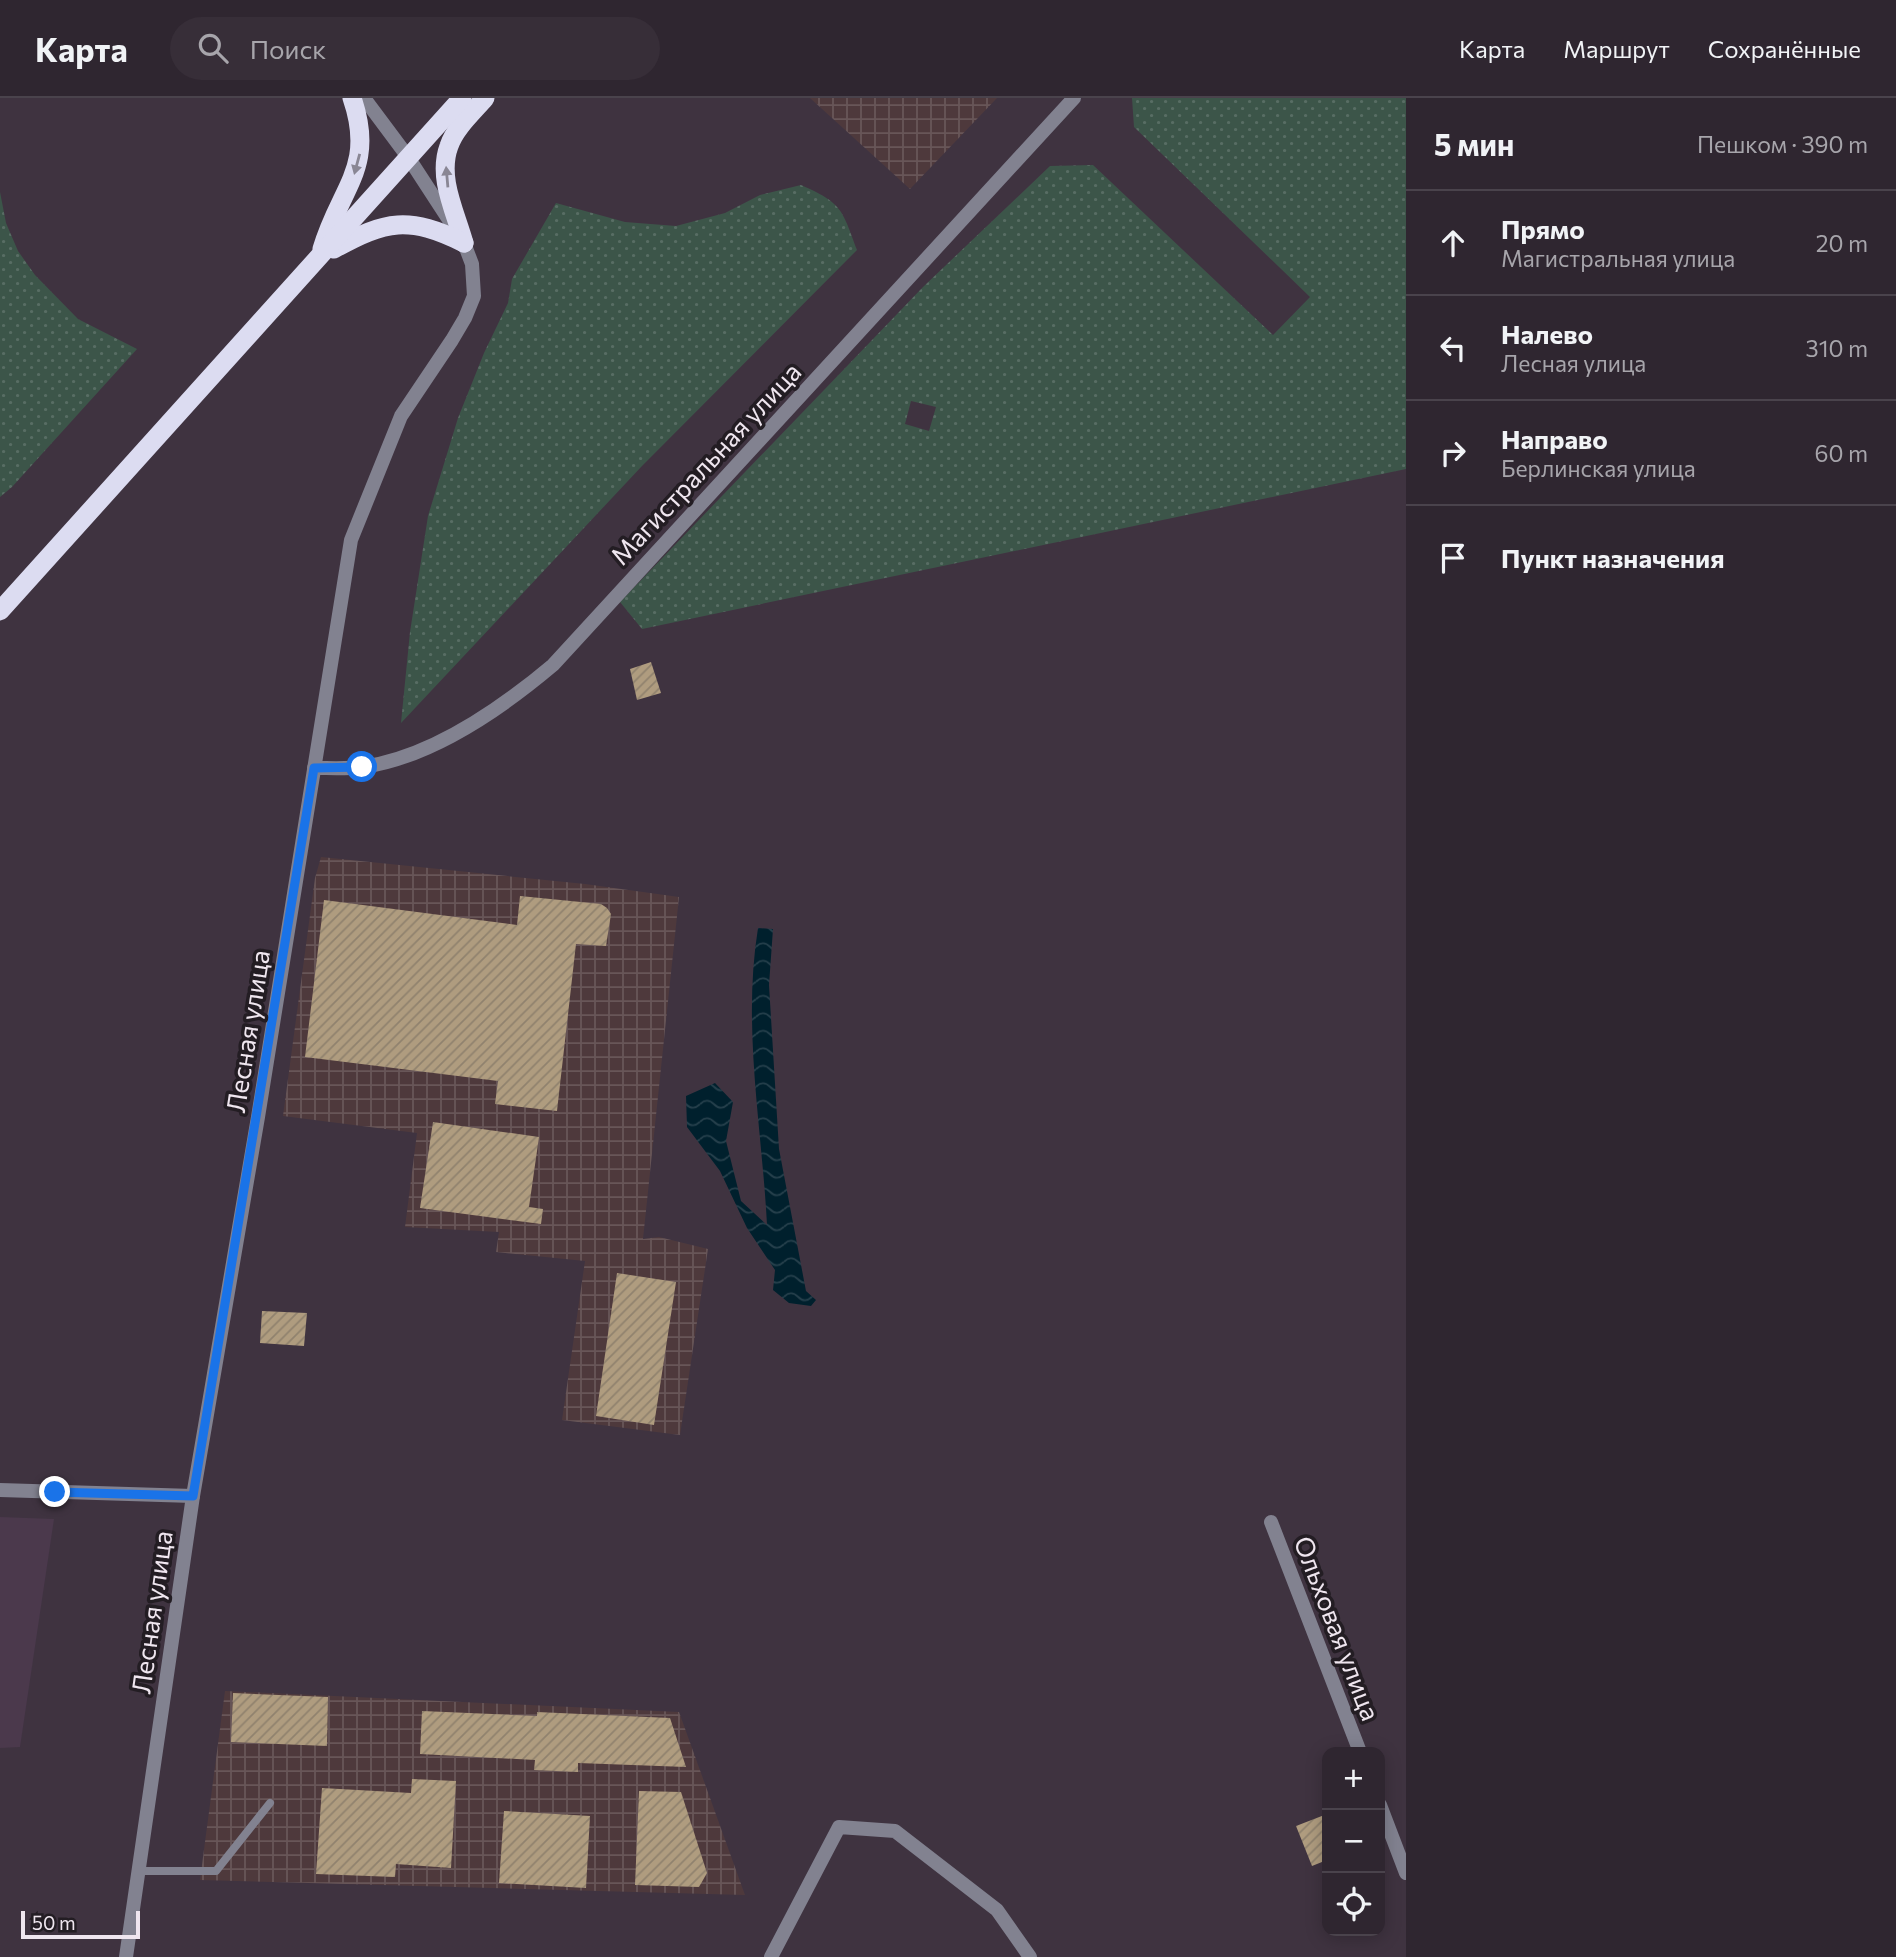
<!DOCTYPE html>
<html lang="ru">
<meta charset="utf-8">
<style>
body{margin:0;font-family:Commissioner,sans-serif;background:#372e38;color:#f1f3f6}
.controls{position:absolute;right:21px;bottom:21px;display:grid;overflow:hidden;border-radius:14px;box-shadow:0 4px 18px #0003}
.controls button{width:63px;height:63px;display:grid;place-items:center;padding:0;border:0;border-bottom:2px solid #4a434c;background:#2f2630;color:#f1f3f6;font:35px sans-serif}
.scale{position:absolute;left:21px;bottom:18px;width:119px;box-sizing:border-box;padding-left:7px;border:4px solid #efe6ef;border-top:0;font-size:19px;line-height:24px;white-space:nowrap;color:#efe6ef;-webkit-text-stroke:5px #231d23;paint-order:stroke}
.stop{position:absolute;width:21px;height:21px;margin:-16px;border:5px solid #1a73e8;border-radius:50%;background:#fff}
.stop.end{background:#1a73e8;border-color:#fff;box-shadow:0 2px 7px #0008}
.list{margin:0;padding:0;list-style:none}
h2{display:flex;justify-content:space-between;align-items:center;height:91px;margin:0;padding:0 28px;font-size:30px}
h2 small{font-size:23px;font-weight:400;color:#a7a5ab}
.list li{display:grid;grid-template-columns:46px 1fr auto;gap:21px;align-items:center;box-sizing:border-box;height:105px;padding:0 28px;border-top:2px solid #4a434c}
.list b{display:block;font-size:26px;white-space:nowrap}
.list p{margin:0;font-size:23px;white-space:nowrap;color:#a7a5ab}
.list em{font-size:23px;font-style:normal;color:#a7a5ab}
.icon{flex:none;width:38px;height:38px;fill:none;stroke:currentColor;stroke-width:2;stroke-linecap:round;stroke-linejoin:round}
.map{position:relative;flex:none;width:1406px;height:1859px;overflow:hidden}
header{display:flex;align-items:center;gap:42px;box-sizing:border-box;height:98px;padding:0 35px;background:#2f2630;border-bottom:2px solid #4a434c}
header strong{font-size:33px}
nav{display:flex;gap:38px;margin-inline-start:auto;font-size:24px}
.search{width:490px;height:63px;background:#372e38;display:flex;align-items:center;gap:18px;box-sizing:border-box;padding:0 24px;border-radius:38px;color:#a7a5ab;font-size:26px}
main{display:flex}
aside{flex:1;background:#2f2630}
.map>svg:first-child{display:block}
.built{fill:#4b394c}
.industrial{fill:url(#industrial-grid)}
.grass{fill:url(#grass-dots);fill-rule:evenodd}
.water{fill:url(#water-waves)}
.building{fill:url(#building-hatch)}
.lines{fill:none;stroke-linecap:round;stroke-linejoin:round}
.service{stroke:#828290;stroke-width:8}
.minor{stroke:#828290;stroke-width:14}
.tertiary{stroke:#828290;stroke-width:14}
.trunk{stroke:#dcdcf1;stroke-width:19}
.oneway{fill:#898694}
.route{stroke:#1a73e8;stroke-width:9}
.labels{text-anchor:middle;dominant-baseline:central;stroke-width:7;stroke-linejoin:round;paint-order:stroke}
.street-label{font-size:26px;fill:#efe6ef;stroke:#231d23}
</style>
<header>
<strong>Карта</strong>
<div class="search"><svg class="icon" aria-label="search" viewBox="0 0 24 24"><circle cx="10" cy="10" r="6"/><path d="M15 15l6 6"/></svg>Поиск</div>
<nav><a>Карта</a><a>Маршрут</a><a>Сохранённые</a></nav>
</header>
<main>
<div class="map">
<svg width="1406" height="1859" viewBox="0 0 1406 1859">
<defs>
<pattern id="industrial-grid" width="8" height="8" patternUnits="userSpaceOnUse" patternTransform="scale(1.75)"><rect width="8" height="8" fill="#4e393c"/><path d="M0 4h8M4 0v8" fill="none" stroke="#685658"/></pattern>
<pattern id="grass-dots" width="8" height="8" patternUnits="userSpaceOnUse" patternTransform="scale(1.75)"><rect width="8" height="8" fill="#3c5549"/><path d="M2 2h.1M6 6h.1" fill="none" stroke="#586d64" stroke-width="1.8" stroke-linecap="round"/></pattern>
<pattern id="water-waves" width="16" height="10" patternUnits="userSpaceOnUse" patternTransform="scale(1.75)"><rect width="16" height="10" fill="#00202d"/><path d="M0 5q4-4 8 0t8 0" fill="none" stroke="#26404c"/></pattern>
<pattern id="building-hatch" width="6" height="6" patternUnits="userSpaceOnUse" patternTransform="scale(1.75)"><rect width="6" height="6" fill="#af9c7f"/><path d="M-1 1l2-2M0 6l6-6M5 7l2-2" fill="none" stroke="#90826e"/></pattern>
</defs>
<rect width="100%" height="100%" fill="#3f3340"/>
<path class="built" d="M0,1419l54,2 -34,228 -20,1z"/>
<g class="industrial">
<path d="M810,0h187l-87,91z"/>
<path d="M321,759l264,27 94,13 -36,342 16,-2 49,12 -28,186 -118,-15 23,-159 -89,-9 3,-20 -94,-5 12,-94 -134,-17 32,-238z"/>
<path d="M225,1593l454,21 66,183 -545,-15z"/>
</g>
<g class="grass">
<path d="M1132,0h274v371l-764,160 -22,-27 303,-315 127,-121 43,-1 180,170 37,-38 -176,-170zM911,303l25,6 -7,24 -24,-7z"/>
<path d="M801,87c41,18 41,24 56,65l-215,216 -241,257 9,-91 18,-116 30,-98 26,-65 24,-50 4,-24 44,-76 69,19 51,4 49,-13 35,-18z"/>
<path d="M0,94l6,31 12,28 17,24 43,44 59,30 -125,138 -12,10z"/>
</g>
<path class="water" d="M758,830l15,1 -4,56 10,164 27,142 10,9 -5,6 -22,-3 -16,-13 2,-20 -28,-42 -27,-57 -33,-44 -1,-31 29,-13 18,19 -7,39 15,60 26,24c-5,-98 -25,-198 -9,-297z"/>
<g class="building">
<path d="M651,564l10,31 -24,7 -7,-31z"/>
<path d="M520,798l81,8 6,4 4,6 -5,32 -30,-2 -19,167 -62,-7 3,-23 -193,-24 19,-157 193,25z"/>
<path d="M433,1024l106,15 -10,70 14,2 -2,15 -121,-16z"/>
<path d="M617,1175l59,9 -22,143 -58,-9z"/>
<path d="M262,1213l45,2 -3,33 -44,-3z"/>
<path d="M233,1595l95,4 -1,49 -96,-4z"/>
<path d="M422,1613l115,5v-4l133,6 16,49 -108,-4v9l-44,-2 1,-10 -115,-6z"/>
<path d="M412,1681l44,2 -5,87 -55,-4 -1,13 -79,-3 6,-86 89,5z"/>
<path d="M639,1693l42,1 26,81 -8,14 -64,-2z"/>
<path d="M504,1713l86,5 -4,72 -87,-5z"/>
<path d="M1327,1716v46l-15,6 -16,-40z"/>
</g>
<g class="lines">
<path class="service" d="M139,1773h77l54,-68"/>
<g class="minor">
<path d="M314,670c16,0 34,1 49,-1 69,-10 139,-59 190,-102l521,-567"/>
<path d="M0,1392l193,6"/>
<path d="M1271,1424l89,230"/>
<path d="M1380,1707l26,68"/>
<path d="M771,1859l68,-130 56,4 102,79 33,47"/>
</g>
<path class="tertiary" d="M126,1859l67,-461 65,-379 93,-577 50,-124 51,-76 13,-22 9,-22 -2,-32 -8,-21 -56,-86 -44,-59"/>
<g class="trunk">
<path d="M464,145c-8,-30 -27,-65 -15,-97 6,-18 24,-34 36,-48"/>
<path d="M322,151c18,-62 54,-81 30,-151"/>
<path d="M334,151c52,-29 75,-33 130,-6"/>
<path d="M0,513l462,-513"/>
</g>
</g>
<defs><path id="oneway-solid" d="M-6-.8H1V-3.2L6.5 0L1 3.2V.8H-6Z" transform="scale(1.75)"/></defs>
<g class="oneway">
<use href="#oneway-solid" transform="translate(357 66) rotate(105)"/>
<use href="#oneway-solid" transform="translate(447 79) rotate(-95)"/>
</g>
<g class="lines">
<path class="route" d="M55,1394l138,4 121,-728 48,-1"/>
</g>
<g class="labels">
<g class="street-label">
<text transform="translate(705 365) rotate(-47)">Магистральная улица</text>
<text transform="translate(247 933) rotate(-81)">Лесная улица</text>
<text transform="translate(151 1514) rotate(-82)">Лесная улица</text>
<text transform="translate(1338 1530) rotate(69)">Ольховая улица</text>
</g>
</g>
</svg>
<div class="controls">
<button>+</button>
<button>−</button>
<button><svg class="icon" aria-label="locate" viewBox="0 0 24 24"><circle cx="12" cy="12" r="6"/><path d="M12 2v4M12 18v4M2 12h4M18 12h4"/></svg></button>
</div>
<div class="scale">50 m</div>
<div class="stop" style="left:362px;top:669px"></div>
<div class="stop end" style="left:55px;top:1394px"></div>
</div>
<aside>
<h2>5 мин<small>Пешком · 390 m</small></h2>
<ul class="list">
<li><svg class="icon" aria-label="ahead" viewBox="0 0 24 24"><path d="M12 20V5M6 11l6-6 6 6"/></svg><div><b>Прямо</b><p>Магистральная улица</p></div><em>20 m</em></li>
<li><svg class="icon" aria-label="left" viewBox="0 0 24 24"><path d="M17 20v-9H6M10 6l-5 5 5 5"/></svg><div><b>Налево</b><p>Лесная улица</p></div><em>310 m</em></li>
<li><svg class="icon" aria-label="right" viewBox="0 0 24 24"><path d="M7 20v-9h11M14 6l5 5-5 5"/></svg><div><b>Направо</b><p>Берлинская улица</p></div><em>60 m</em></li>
<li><svg class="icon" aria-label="arrive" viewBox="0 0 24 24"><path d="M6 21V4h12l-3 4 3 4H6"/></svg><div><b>Пункт назначения</b></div></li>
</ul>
</aside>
</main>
